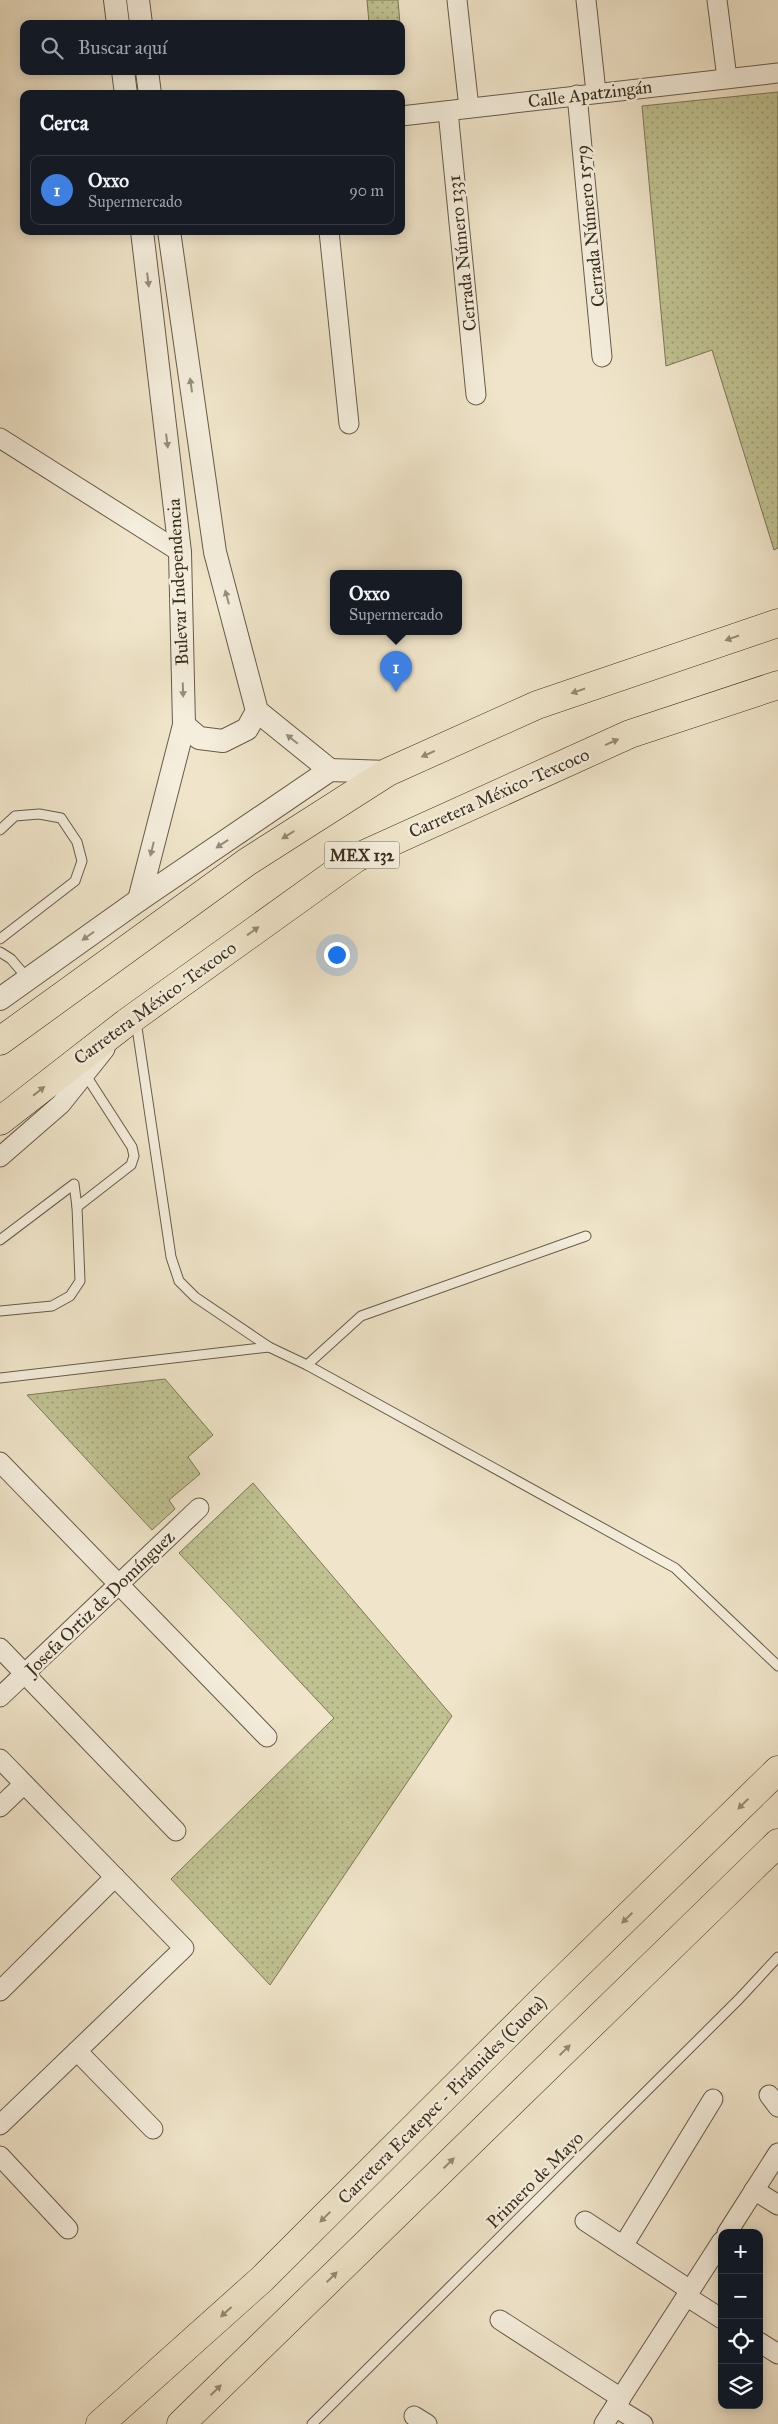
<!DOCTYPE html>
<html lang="es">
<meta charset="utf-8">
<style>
body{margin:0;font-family:"IM FELL Great Primer",serif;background:#20242c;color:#f1f3f6}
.controls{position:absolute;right:15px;bottom:15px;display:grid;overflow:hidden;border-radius:10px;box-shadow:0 2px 12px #0003}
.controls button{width:45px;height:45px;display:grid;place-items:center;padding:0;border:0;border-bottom:1px solid #363941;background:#171b24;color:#f1f3f6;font:25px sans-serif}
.you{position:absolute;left:336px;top:954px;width:18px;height:18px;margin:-12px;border:4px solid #fff;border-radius:50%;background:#1a73e8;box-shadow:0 0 0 8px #1a73e833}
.badge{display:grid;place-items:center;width:32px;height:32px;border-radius:50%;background:#8c9099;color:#fff;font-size:16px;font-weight:700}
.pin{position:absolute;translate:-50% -41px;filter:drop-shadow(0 1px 2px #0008)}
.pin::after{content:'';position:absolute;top:26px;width:18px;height:15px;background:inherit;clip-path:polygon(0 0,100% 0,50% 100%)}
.popup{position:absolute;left:330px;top:570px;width:132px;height:65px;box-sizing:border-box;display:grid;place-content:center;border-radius:10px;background:#171b24;filter:drop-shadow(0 1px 4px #0005);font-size:16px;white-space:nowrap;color:#9ea1a6}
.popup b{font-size:19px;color:#f1f3f6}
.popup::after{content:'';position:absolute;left:50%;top:100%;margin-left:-10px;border:10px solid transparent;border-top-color:#171b24}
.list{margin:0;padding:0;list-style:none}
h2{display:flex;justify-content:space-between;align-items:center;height:65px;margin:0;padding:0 20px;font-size:21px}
h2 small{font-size:16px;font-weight:400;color:#9ea1a6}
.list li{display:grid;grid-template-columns:32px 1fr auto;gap:15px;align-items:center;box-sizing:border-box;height:70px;margin:0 10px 10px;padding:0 10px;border:1px solid #363941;border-radius:10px}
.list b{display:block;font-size:19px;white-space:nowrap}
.list p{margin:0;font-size:16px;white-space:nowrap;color:#9ea1a6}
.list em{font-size:16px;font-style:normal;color:#9ea1a6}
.icon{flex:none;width:28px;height:28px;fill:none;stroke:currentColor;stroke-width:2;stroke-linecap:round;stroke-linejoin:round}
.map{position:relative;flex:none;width:778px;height:2424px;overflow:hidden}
.search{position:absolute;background:#171b24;box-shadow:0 2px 12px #0003;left:20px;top:20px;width:385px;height:55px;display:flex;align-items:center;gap:12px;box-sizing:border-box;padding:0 18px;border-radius:10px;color:#9ea1a6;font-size:19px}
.panel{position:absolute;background:#171b24;box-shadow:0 2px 12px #0003;left:20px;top:90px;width:385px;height:145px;border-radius:10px}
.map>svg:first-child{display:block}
.park{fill:url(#park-dots);stroke:#7c7857}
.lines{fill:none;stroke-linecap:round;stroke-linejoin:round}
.service-casing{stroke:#675b48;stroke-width:11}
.minor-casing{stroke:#675b48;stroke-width:21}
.tertiary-casing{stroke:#675b48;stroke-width:24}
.trunk-casing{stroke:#392d1c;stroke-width:29}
.motorway-casing{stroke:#392d1c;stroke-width:29}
.service{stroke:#f5eedd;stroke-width:9}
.minor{stroke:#f5eedd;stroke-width:19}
.tertiary{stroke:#f5eedd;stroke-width:22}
.trunk{stroke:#f0e5ca;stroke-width:28}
.motorway{stroke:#f0e5ca;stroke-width:28}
.oneway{fill:#978e7c}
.oneway2{fill:#948973}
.labels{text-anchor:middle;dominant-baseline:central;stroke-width:5;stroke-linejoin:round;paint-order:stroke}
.shield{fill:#f5eedd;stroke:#716756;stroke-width:1}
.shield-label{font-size:16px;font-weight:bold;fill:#392d1c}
.street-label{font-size:18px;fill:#392d1c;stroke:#f5eedd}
</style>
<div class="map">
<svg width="778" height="2424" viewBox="0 0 778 2424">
<defs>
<pattern id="park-dots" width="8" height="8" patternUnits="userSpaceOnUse" patternTransform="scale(1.25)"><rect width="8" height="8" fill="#c0c292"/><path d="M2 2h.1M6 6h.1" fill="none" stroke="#9d9e76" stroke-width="1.8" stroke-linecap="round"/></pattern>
</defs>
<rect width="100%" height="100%" fill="#f0e5ca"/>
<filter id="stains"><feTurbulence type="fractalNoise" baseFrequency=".004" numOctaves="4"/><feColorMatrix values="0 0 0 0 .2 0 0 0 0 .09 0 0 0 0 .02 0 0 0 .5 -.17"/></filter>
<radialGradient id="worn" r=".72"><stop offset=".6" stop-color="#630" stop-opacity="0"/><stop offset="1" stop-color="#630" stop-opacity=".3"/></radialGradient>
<g class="park">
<path d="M367,0h31l2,24 -31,-1z"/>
<path d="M778,92v456l-4,2 -62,-200 -46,16 -24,-260z"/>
<path d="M165,1379l48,56 -25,22 12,17 -31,26 6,9 -23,21 -125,-135z"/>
<path d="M253,1483l199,233 -182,269 -99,-106 163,-161 -155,-165z"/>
</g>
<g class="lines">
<g class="service-casing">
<g id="service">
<path d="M0,830l15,-14 24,-2 22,4 16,24 5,19 -7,20 -75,58"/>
<path d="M0,952l11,7 17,20"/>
<path d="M136,1021l35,236 8,24 16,16 74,50 38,18 54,-49 225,-80"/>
<path d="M0,1240l74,-56 3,23 54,-42 3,-9 -2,-9 -47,-73"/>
<path d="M0,1311l52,-5 18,-10 10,-15 -3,-74"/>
<path d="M307,1365l368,203 103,98"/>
<path d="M0,1378l269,-31"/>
<path d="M312,2424l427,-425 39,-42"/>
</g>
</g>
<g class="minor-casing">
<g id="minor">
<path d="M457,0l12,108"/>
<path d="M586,0l10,92"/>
<path d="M717,0l10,78"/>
<path d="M577,95l25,262"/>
<path d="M448,111l28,284"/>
<path d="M401,116l377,-43"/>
<path d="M329,231l20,193"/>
<path d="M0,438l180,114"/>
<path d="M0,1157l61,-53 44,-55"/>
<path d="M0,1462l267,275"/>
<path d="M0,1648l176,183"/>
<path d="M0,1697l199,-189"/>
<path d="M0,1759l184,189 -184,177"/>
<path d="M0,1807l24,-23"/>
<path d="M0,1991l115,-114"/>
<path d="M77,2051l76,78"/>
<path d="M769,2095l9,12"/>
<path d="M0,2156l68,73"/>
<path d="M754,2190l24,15"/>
<path d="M585,2221l105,69"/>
<path d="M727,2233l51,-80"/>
<path d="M623,2246l90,-147"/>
<path d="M686,2296l36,23"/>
<path d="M500,2320l121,78"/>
<path d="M759,2342l19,12"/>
<path d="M615,2407l28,17"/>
<path d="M414,2416l13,8"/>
<path d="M604,2424l118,-183"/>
</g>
</g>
<g class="tertiary-casing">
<g id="tertiary">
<path d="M115,0l3,24"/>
<path d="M138,0l3,24"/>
<path d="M123,71l3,23"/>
<path d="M147,71l3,23"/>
<path d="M169,231l46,321 42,159 73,59"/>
<path d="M184,725l15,13 24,3 24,-12 10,-18"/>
<path d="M139,900l45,-175 -4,-173 -38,-321"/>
<path d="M0,999l139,-99 191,-130 58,2"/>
</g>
</g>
<g class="trunk-casing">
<g id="trunk">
<path d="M0,1041l247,-179 141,-90 149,-67 241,-82"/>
<path d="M0,1121l126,-98 230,-165 274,-124 148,-49"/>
</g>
</g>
<g class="motorway-casing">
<g id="motorway">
<path d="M100,2424l162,-145 274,-273 242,-236"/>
<path d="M181,2424l597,-581"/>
</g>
</g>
<use href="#service" class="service"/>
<use href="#minor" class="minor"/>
<use href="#tertiary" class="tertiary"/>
<use href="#trunk" class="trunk"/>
<use href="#motorway" class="motorway"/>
</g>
<defs><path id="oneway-solid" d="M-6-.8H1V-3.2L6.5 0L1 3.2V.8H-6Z" transform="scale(1.25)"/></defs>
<g class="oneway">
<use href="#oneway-solid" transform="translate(148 280) rotate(83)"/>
<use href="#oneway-solid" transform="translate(191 385) rotate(-98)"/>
<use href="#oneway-solid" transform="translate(167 441) rotate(83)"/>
<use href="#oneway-solid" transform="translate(227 597) rotate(-105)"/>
<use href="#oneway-solid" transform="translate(183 690) rotate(88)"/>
<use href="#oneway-solid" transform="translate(292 739) rotate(-141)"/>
<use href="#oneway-solid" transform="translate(222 844) rotate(146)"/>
<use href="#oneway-solid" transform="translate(152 849) rotate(104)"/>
<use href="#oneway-solid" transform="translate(88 936) rotate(145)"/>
</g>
<g class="oneway2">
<use href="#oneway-solid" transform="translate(732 638) rotate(161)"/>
<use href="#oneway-solid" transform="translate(578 691) rotate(161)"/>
<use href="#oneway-solid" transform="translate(612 742) rotate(-24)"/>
<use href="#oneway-solid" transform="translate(428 754) rotate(156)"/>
<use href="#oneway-solid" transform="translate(288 835) rotate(148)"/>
<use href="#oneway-solid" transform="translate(253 931) rotate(-36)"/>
<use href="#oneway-solid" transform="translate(39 1091) rotate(-38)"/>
<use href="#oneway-solid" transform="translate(743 1804) rotate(136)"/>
<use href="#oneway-solid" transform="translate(627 1918) rotate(136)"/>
<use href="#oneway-solid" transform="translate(565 2050) rotate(-44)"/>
<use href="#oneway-solid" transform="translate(449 2163) rotate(-44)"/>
<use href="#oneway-solid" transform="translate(325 2217) rotate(135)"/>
<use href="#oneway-solid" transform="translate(332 2277) rotate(-44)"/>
<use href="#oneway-solid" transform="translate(226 2312) rotate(138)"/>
<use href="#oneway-solid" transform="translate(216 2390) rotate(-44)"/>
</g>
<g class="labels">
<rect class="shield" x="324.5" y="841.5" width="75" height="27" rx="4"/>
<g class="shield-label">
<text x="362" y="855">MEX 132</text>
</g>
<g class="street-label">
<text transform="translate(590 94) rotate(-7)">Calle Apatzingán</text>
<text transform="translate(590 226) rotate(-96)">Cerrada Número 1579</text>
<text transform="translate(462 253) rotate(-96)">Cerrada Número 1331</text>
<text transform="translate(178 582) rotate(-93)">Bulevar Independencia</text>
<text transform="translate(499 793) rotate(-24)">Carretera México-Texcoco</text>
<text transform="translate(155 1003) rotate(-36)">Carretera México-Texcoco</text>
<text transform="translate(100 1603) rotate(-44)">Josefa Ortiz de Domínguez</text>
<text transform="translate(442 2100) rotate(-45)">Carretera Ecatepec - Pirámides (Cuota)</text>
<text transform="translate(535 2180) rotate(-45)">Primero de Mayo</text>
</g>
</g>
<rect width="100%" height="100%" filter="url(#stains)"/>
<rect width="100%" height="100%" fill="url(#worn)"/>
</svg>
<div class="controls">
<button>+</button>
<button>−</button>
<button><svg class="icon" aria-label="locate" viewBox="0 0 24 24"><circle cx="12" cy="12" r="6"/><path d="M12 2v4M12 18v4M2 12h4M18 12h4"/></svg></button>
<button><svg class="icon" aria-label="layers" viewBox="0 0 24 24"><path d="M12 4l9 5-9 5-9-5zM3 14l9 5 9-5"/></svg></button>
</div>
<div class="you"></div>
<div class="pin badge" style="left:396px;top:692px;background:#3f7fe0">1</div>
<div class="popup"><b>Oxxo</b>Supermercado</div>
<div class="search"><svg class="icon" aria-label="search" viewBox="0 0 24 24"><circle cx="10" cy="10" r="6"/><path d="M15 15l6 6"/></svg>Buscar aquí</div>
<section class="panel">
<h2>Cerca<small></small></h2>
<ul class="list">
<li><span class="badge" style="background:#3f7fe0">1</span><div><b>Oxxo</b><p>Supermercado</p></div><em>90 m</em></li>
</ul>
</section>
</div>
